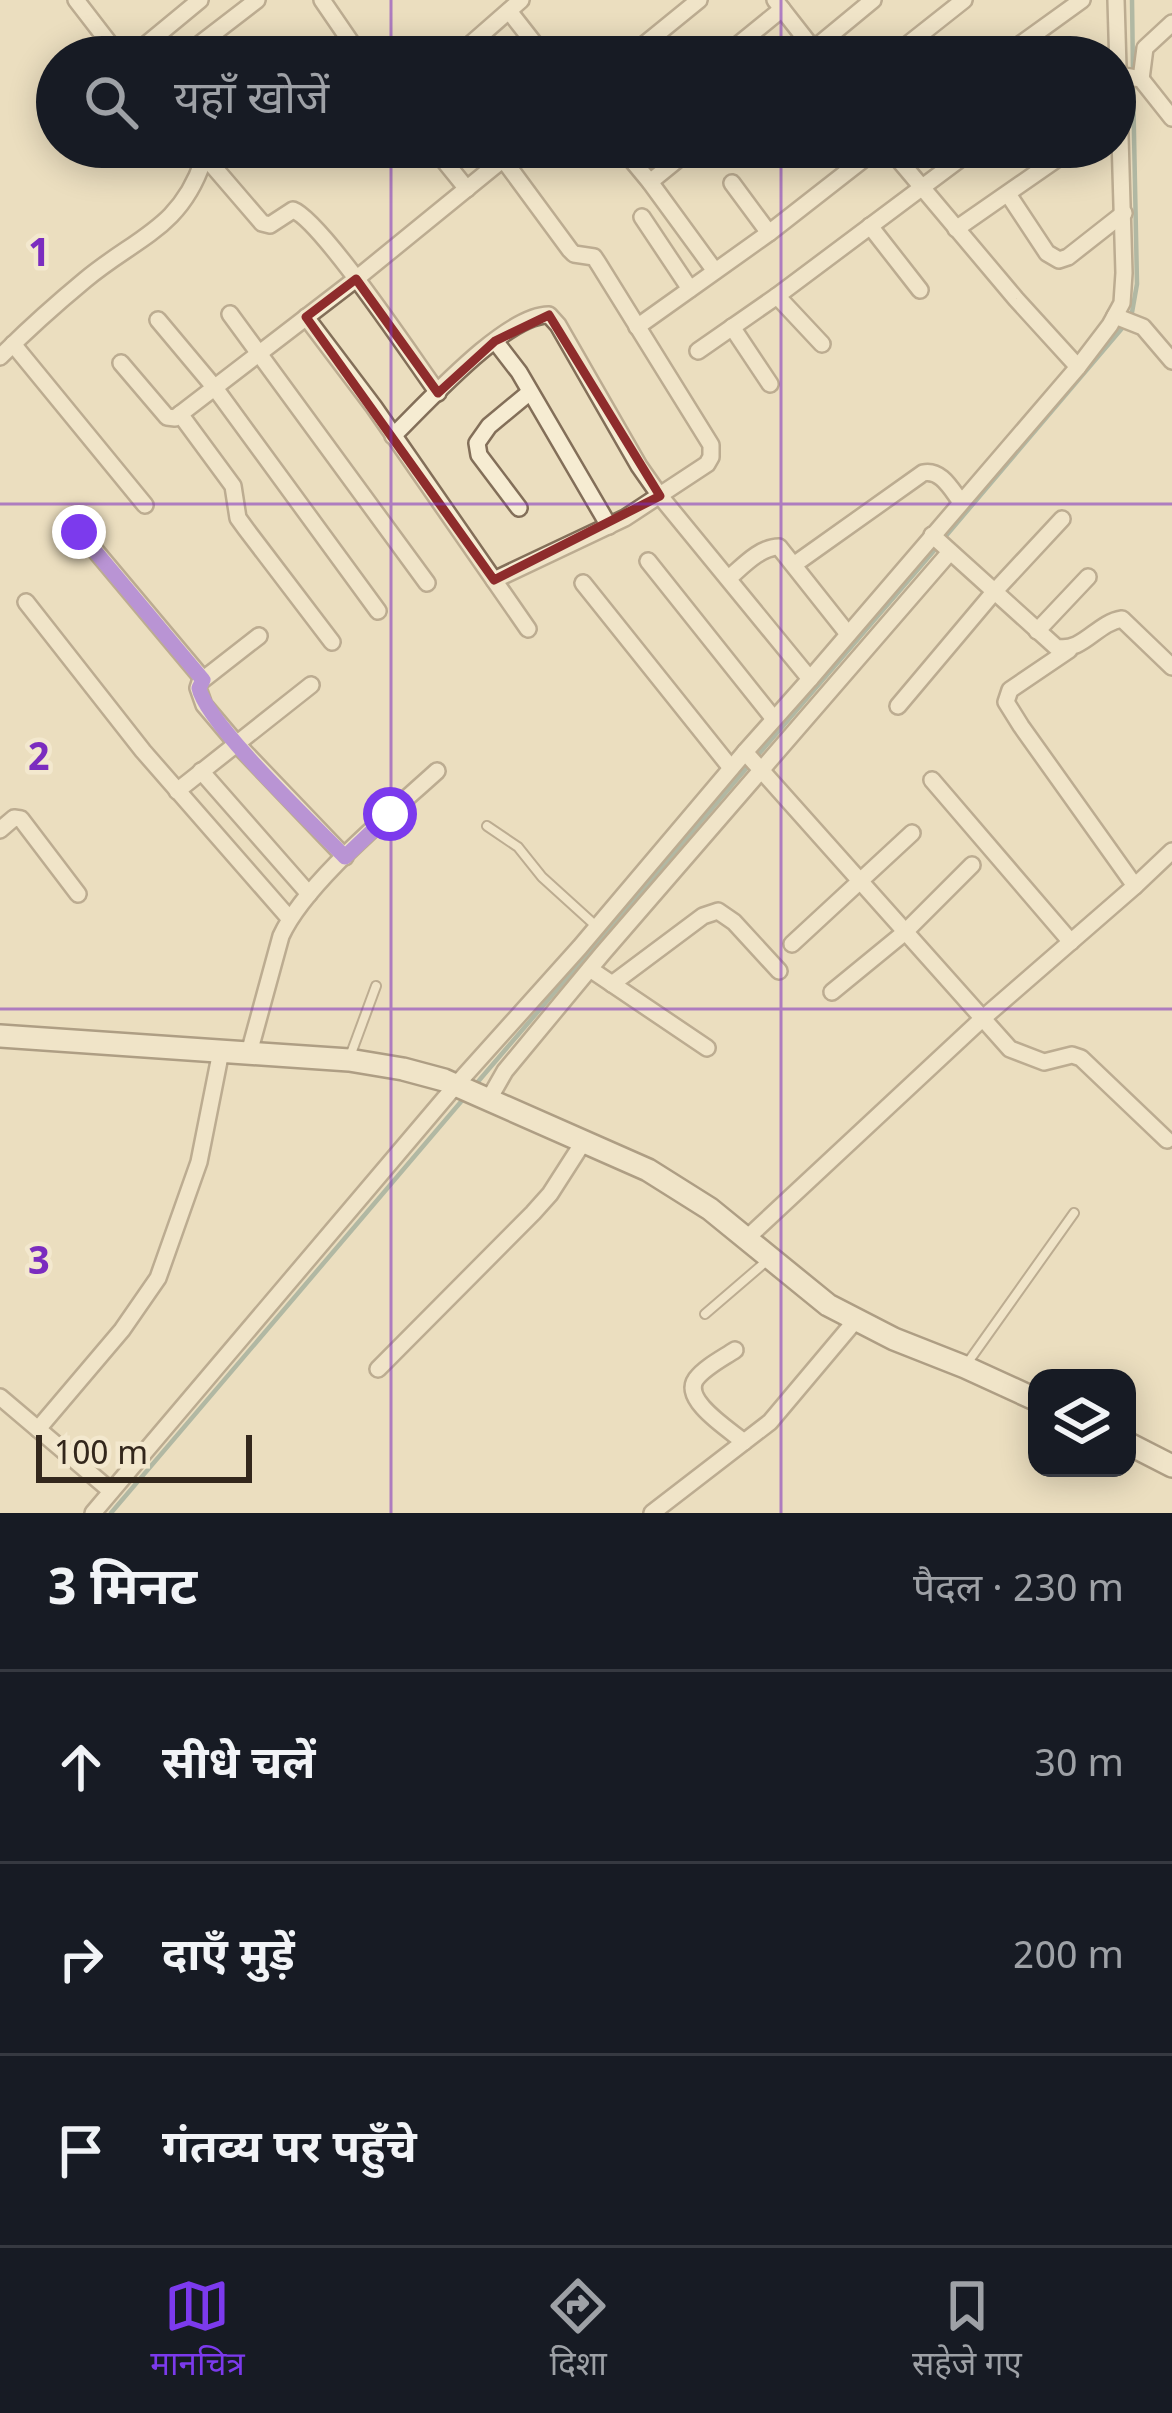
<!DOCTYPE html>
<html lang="hi">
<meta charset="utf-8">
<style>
body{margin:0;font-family:Georgia,"Noto Sans Devanagari",serif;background:#242831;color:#f1f3f6}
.controls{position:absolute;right:36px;bottom:36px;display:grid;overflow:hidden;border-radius:24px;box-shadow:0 6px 30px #0003}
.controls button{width:108px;height:108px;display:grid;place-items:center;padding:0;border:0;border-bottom:3px solid #363941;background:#171b24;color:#f1f3f6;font:60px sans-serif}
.scale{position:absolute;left:36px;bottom:30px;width:216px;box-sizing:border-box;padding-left:12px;border:6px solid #33271c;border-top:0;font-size:33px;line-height:42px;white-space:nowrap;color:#33271c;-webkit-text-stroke:9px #f3e8ce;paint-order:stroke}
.stop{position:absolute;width:36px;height:36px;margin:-27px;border:9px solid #7c3aed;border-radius:50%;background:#fff}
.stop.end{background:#7c3aed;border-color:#fff;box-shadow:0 3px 12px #0008}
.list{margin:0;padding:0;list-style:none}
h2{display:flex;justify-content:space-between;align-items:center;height:156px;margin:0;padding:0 48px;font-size:51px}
h2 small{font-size:39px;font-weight:400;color:#9ea1a6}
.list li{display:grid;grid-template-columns:78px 1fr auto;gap:36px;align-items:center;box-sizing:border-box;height:192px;padding:0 48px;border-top:3px solid #363941}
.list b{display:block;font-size:45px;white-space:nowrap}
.list em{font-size:39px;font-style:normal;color:#9ea1a6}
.icon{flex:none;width:66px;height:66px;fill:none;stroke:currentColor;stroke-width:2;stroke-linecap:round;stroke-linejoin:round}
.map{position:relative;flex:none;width:1172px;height:1513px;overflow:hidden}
.search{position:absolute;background:#171b24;box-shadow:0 6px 30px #0003;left:36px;right:36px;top:36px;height:132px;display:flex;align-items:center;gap:30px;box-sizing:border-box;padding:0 42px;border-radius:66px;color:#9ea1a6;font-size:45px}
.sheet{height:732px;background:#171b24}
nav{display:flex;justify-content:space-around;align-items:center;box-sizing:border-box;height:168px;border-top:3px solid #363941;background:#171b24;font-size:33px;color:#9ea1a6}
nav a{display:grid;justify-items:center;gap:6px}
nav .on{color:#7c3aed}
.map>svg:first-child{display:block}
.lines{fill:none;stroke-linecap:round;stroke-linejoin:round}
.stream{stroke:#6a8a82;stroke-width:4.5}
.lane-casing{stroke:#836f59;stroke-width:12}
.street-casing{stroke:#836f59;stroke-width:20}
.secondary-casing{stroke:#64503c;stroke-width:26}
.lane{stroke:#f6ecd2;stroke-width:8}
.street{stroke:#f6ecd2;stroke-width:15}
.secondary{stroke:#f6ecd2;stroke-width:21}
.route{stroke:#7c3aed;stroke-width:15}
.marked{fill:none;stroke:#8e2c2c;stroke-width:9;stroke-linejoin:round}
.grid{fill:none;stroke:#7b2cbf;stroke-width:3;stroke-opacity:0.55}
.grid-label{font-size:39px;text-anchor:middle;font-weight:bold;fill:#7b2cbf;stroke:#f3e8ce;stroke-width:9;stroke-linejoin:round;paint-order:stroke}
</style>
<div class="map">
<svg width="1172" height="1513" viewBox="0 0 1172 1513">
<rect width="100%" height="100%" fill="#ebdebf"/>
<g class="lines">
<g class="stream">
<path d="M1132,0l1,72"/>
<path d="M1131,318l6,-34 -4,-200"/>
<path d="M945,537l179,-211"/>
<path d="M757,756l181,-210"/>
<path d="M476,1084l274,-320"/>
<path d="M111,1513l354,-416"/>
</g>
<g class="lane-casing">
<g id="lane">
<path d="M487,826l31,21 24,30 54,49"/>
<path d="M349,1059l27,-73"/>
<path d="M705,1314l64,-55"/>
<path d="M966,1365l108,-152"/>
</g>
</g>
<g class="street-casing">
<g id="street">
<path d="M76,0l44,57"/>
<path d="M322,0l39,57"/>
<path d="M775,0l43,55"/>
<path d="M509,11l36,46"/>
<path d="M131,57l69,-57"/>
<path d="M183,57l74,-57"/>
<path d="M456,57l65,-57"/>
<path d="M629,57l70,-57"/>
<path d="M723,57l59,-48"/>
<path d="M804,57l69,-57"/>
<path d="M892,57l72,-57"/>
<path d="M1003,57l79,-57"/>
<path d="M1119,75l22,4 31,39"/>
<path d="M1141,79l4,-31 27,-25"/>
<path d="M188,147l9,11 6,3 19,-14"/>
<path d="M433,147l34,42"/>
<path d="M621,147l29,35 65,89"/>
<path d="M888,147l128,152 62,68"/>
<path d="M207,159l55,64 8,2 23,-15c28,10 121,150 145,183"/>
<path d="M650,182l43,-35"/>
<path d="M732,183l37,50"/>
<path d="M1008,194l39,59 12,7 9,-3 56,-44"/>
<path d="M642,217l48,72"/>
<path d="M870,226l50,64"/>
<path d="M956,229l118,-82"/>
<path d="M777,296l45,48"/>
<path d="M230,314l197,269"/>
<path d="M1115,316l28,11 29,34"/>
<path d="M306,317l68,90 154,222"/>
<path d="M158,320l57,68 163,223"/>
<path d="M637,327l132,-94 110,-86"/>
<path d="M732,327l38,57"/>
<path d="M495,341l24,31 90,154"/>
<path d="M13,344l132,161"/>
<path d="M698,351l79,-55 199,-149"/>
<path d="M0,357c27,-27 56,-53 85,-77 50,-42 95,-51 118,-119"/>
<path d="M121,363l46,54 8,1 181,-139 162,-132"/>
<path d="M180,414l53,72 5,32 8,11 86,113"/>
<path d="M393,436c32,-31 113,-122 156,-121l9,10 81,141 21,30 150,183"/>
<path d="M519,508l-40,-53 -2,-12 12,-17 41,-34"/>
<path d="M79,531l124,148"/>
<path d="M932,535l124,112c27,6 40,-24 66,-28l50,48"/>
<path d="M648,561l126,158"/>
<path d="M795,564l128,-91c18,-4 28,16 38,29"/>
<path d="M729,578c14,-12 31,-31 50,-31l69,87"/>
<path d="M494,580l131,-62 82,-54 4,-7v-12l-113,-182 -4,-6 -20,-3 -4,-4 -67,-91"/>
<path d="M583,583l148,185"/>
<path d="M26,602l117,149 146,167"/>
<path d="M1037,631l51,-54"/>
<path d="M259,636l-59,46 -2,6 6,17 33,39 108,113"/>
<path d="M1069,650l-59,40 -4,12 15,24 114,160"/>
<path d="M898,706l96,-114 68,-73"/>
<path d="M745,752l265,297 34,13 28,-7 9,3 86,82"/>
<path d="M201,771l108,123"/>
<path d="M932,780l139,162"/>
<path d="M177,791l134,-106"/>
<path d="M0,830l14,-12 7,1 57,75"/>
<path d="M792,944l120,-111"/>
<path d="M590,969l117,79"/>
<path d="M612,984l91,-68 15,-5 16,11 45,49"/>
<path d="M832,992l72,-59 68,-68"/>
<path d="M249,1053l32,-117c24,-53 110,-123 156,-165"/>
<path d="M489,1099l16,-28 97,-117 348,-402"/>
<path d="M747,1238l235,-219 153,-133 37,-35"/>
<path d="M735,1350c-12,8 -30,17 -39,29 -15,21 34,51 48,63"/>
<path d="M378,1369l155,-156 17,-19 34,-53"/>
<path d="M0,1397l111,94"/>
<path d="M38,1429l84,-99 36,-52 41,-116 22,-111"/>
<path d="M93,1513l363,-428 124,-138 165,-195 65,-73 268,-312 32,-42 12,-22 2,-30 -8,-273"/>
<path d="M652,1513l118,-91 85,-101"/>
</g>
</g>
<g class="secondary-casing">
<g id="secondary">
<path d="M0,1036l349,24 54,9 41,11 204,90 62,39 118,96 66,34 71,28 72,33"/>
<path d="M1127,1443l45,23"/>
</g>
</g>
<use href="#lane" class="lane"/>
<use href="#street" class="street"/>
<use href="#secondary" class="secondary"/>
</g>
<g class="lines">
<path class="route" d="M79,532l124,148 -4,8c7,35 116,138 146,169l45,-43"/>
</g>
<path d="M0 0H1172V1513H0ZM356,279l82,114 57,-52 54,-26 111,181 -166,84 -188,-263z" fill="#ebdebf" fill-opacity=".55" fill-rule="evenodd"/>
<path class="marked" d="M356,279l82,114 57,-52 54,-26 111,181 -166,84 -188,-263z"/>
<path class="grid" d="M391,0v57M781,0v57M391,147v1366M781,147v1366M0,504h1172M0,1009h1172"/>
<g class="grid-label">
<text x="39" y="266">1</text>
<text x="39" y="770">2</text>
<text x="39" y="1274">3</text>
</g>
</svg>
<div class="controls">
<button><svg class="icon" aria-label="layers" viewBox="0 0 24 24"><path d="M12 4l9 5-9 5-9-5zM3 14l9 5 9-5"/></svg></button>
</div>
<div class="scale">100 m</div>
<div class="stop" style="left:390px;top:814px"></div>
<div class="stop end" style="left:79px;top:532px"></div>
<div class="search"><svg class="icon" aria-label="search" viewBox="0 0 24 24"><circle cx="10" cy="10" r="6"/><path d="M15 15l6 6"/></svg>यहाँ खोजें</div>
</div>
<section class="sheet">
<h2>3 मिनट<small>पैदल · 230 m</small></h2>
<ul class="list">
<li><svg class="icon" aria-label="ahead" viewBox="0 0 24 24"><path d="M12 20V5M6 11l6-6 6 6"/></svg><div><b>सीधे चलें</b></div><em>30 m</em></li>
<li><svg class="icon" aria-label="right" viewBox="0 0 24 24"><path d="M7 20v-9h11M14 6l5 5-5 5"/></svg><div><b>दाएँ मुड़ें</b></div><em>200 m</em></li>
<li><svg class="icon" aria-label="arrive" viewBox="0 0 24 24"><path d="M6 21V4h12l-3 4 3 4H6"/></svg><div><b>गंतव्य पर पहुँचे</b></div></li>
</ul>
</section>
<nav>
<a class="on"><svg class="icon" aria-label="map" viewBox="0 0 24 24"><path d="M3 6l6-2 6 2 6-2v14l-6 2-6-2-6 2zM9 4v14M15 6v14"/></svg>मानचित्र</a>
<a><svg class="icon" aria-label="directions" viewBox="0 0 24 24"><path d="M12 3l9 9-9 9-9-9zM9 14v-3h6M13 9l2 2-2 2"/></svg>दिशा</a>
<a><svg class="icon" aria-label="saved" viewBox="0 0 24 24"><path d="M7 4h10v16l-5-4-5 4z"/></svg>सहेजे गए</a>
</nav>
